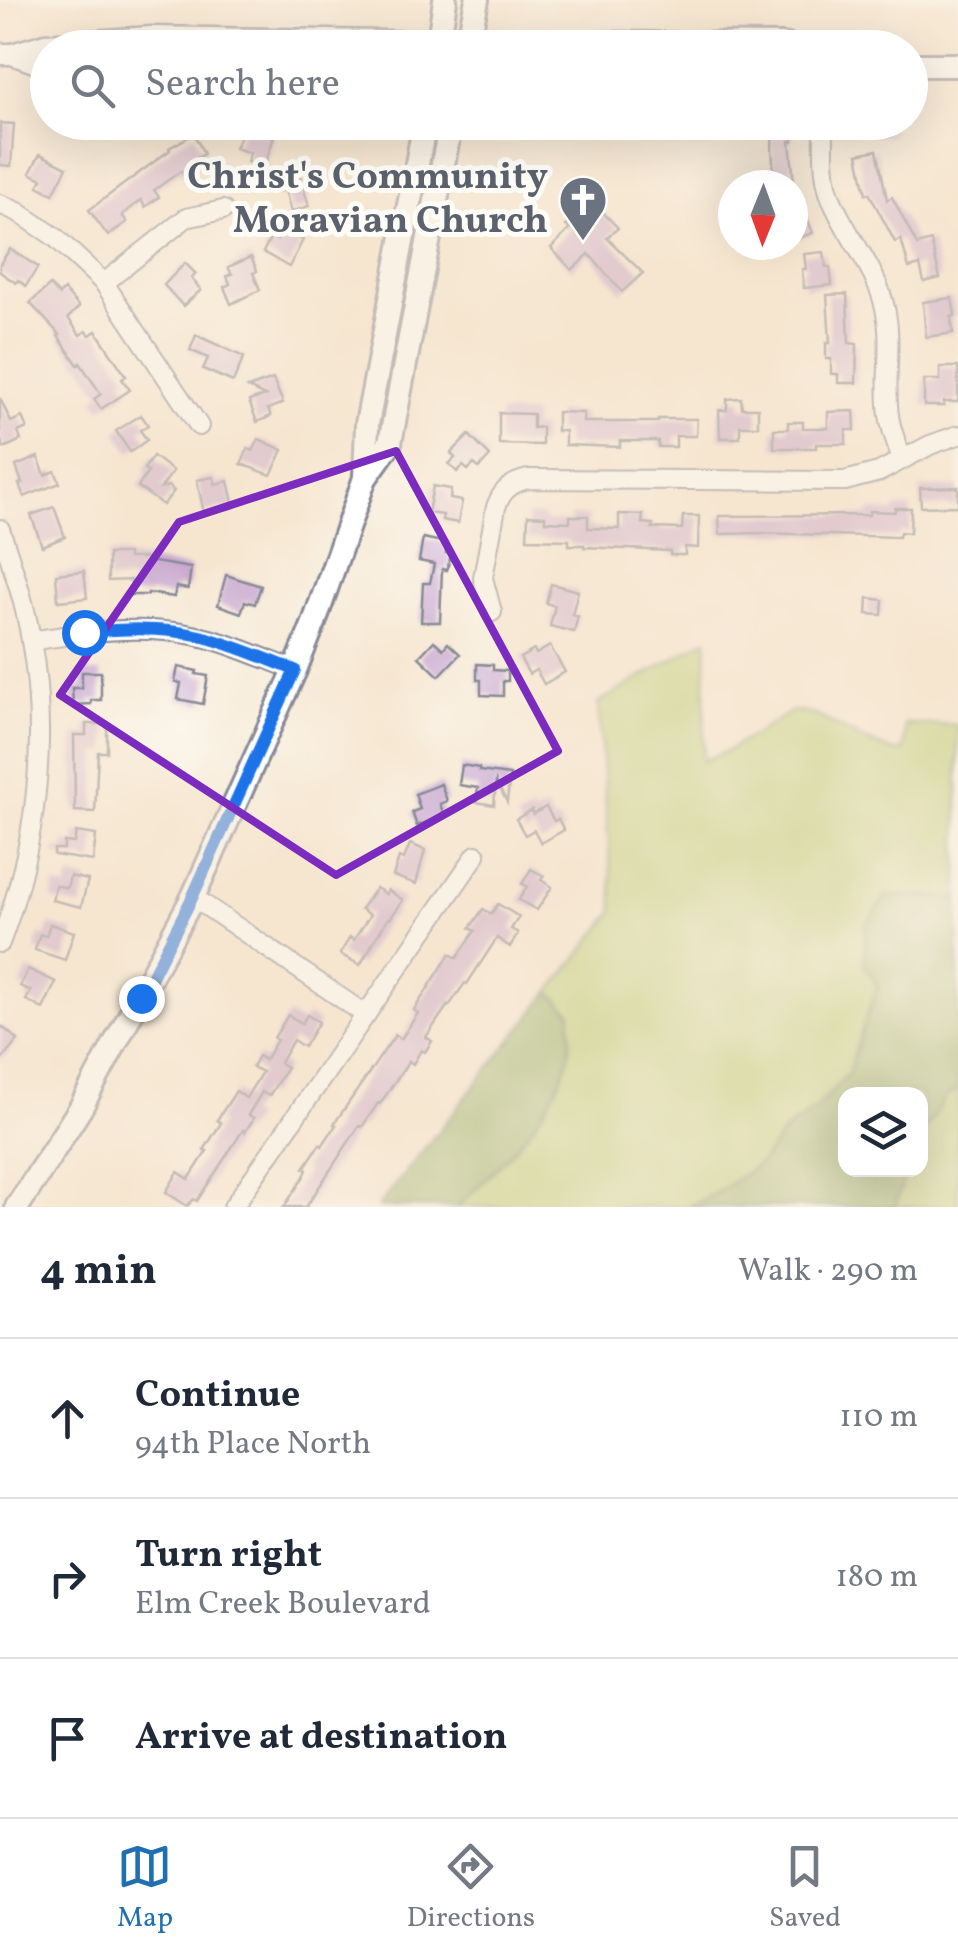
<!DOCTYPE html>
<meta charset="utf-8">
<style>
body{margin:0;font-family:Vollkorn,serif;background:#f2f2f3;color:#1f2937}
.controls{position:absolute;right:30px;bottom:30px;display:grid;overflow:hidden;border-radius:20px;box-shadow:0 10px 40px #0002}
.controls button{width:90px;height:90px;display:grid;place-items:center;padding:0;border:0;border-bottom:2px solid #e0e1e3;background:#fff;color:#1f2937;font:50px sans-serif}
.compass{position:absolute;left:718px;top:170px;width:90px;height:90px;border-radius:50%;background:#fff;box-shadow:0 10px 40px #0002;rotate:181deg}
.stop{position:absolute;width:30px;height:30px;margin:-22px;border:8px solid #1a73e8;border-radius:50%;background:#fff}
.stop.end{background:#1a73e8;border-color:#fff;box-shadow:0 2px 10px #0008}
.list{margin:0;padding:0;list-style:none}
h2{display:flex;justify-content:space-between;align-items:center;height:130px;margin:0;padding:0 40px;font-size:42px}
h2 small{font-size:32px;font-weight:400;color:#747a83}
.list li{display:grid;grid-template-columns:65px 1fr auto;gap:30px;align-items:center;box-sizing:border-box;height:160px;padding:0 40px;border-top:2px solid #e0e1e3}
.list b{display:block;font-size:38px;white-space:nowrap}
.list p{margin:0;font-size:32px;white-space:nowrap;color:#747a83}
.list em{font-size:32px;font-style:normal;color:#747a83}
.icon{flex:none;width:55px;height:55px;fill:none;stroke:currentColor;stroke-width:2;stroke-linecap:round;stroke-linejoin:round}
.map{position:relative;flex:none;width:958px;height:1207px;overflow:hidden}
.search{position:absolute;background:#fff;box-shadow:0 10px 40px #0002;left:30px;right:30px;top:30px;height:110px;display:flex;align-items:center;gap:25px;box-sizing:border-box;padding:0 35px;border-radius:55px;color:#747a83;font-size:38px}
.sheet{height:610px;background:#fff}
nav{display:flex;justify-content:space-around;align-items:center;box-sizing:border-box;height:140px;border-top:2px solid #e0e1e3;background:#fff;font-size:28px;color:#747a83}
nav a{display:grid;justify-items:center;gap:5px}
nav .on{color:#1f6fb2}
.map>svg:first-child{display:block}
.green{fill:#b6cd71;stroke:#687e68;stroke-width:2.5}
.forest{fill:#90b063;stroke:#567060;stroke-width:2.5}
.building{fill:#c9a8cf}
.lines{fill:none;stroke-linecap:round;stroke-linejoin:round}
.minor-casing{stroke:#888a97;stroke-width:22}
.tertiary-casing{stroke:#888a97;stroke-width:25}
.secondary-casing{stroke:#888a97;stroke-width:28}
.minor{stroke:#fff;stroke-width:18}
.tertiary{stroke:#fff;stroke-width:20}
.secondary{stroke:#fff;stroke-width:22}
.route{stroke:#1a73e8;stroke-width:12}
.marked{fill:none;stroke:#7b2cbf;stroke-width:8;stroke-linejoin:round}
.labels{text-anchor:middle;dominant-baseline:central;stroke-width:10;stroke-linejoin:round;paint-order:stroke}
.worship-label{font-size:38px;font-weight:bold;fill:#5b616d;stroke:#fdfcf7;text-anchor:end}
</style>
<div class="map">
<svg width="958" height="1207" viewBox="0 0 958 1207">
<rect width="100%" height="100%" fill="#fdfcf7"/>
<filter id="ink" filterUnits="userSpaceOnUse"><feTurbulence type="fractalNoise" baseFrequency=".01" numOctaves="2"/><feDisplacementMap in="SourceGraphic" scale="20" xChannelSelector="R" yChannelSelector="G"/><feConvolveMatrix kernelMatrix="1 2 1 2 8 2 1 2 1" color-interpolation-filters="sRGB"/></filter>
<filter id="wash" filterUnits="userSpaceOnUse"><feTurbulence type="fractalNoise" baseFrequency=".0048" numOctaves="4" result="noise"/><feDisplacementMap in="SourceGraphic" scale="40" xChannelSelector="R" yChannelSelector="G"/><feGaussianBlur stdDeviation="2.25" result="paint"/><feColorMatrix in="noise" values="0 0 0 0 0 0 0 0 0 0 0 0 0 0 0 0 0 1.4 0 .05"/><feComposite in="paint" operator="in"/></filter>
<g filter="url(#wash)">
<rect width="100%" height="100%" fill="#f6e6d0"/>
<g class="green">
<path d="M707,639l-4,122 24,-10 66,-40 23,4 48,25 27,11h13l1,-27 53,1v175l-38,-5 -56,69 13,20 -28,89 -33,35 -32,24 -22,30 -45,31 -29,14h-310l236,-295 -16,-209z"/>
<path d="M958,1089v118h-63l11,-37h14l1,-34 25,-39z"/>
</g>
<g class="forest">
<path d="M920,895l38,5v189l-12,8 -25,39 -1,-42h-74v76h60l-11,37h-207l29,-14 44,-31 23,-30 32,-24 32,-34 29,-89 -13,-21 2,-39 20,-28z"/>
<path d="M550,992l21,20c-1,15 1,32 -3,47 -16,57 -69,108 -111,148h-79z"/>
</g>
<g id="blocks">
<g class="building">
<path d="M773,122h20v19h-3l4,42 19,50 -20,7v-55h-18l-3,-35z"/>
<rect x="874" y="122" width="18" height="14"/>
<path d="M0,123l14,1 -3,42 -11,-1z"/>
<path d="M244,128l30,9 -10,31 -17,-6 3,-9 -15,-5z"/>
<path d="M194,134l10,20 -11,6 3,7 -13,7 -2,-3 -27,19 5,7 -14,10 -4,-7 -19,15 5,7 -19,14 -19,-26 81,-60 -1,-2z"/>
<path d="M877,150l10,50 5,-3 25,48 14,-4 9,37 -16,4 -4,-17 -11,3 -8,-29 -6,3 -26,-49 -3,1 -8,-40z"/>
<path d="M40,154l27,13 -14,27 -15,-8 4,-7 -12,-6z"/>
<path d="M297,166l12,40 -18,6 -6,-22 -11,3 -5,-19z"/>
<path d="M592,201l26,27 -11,10 36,35 -21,19 -33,-38 -17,16 -21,-22 19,-19 -4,-3z"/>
<path d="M283,229l20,11 -14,27 -26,-15 8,-15 6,3z"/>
<path d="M10,249l28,18 -12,19 -8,-6 -2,3 -16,-11v-8z"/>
<path d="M824,252l2,15h4l2,18 -28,3 -2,-19h4l-2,-15z"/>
<path d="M251,257l6,14 -4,2 7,17 -29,14 -7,-17 6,-3 -3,-8 5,-2 -4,-7z"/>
<path d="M185,263l11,11 -5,4 10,12 -18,16 -19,-21z"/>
<path d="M50,285l9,10 5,-5 15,17 -11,11 12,17 6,-4 4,4 6,-4 30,45 -4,3 8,11 -29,19 -7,-10 7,-5 -21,-31 -2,2 -20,-29 2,-1 -30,-32z"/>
<path d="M847,294l2,49 8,1 -1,39h-18v-9h-7v-15h-5v-16h4l-3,-48z"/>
<path d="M952,298l3,18 -4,1 2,16 -27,4 -3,-35z"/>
<path d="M196,335l48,22 -11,25 -30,-13 5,-11 -18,-8z"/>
<path d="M940,367h18v35h-14v4h-20v-26h16z"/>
<path d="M273,379l10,24 -15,6 3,7 -14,6 -8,-21 16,-5 -17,-8z"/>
<path d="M0,398l11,24 11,-5 5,11 -9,4 3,8 -17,8 -4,-9z"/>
<path d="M741,398l1,10h16v18h-18v12h-20l-1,-28h8v-11z"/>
<path d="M854,411l1,19h-9v14h-30v4h-42v-19h14v-7h15v6h25v-16z"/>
<path d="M557,412l27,1 -1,9h75v-3h39l-1,17h-20v11h-18v-6h-38v6l-55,-2v-14h-8z"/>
<path d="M499,413l34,1v14l9,-1v18l-43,-1z"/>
<path d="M141,415l7,10 -8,5 7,10 -17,12 -14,-21z"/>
<path d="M469,435l21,21 -11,12 -5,-4 -6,6 -5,-4 -6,6 -8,-8 6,-6 -4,-5z"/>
<path d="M259,439l24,11 -12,25 -30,-11 7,-15 5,2z"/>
<path d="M153,456l20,15 -12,17 7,-2 6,5 -11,14 -25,-18 10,-15 -4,-3z"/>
<path d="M38,457l7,18 10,-4 5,12 -36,14 -5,-13 3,-1 -6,-17z"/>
<path d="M214,477l1,7 13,-3 6,26 -30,6 -7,-33z"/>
<path d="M433,486l18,3 -1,10 12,2 -4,22 -16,-3 1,-5 -15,-2z"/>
<path d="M958,487v19l-37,1 -1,-19z"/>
<path d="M54,507l11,30 -23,9 -11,-31z"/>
<path d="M895,508h16l-1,25 -10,-1 -1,5 -139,-4 -40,1 -1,-18 150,-1v-4l26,1z"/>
<path d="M619,514l24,1 -1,8 11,1 -1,4 30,1 1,-13h16l-1,32 -13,-1v8h-15v-4l-86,-4v-2h-15v-5l-42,-1 1,-24 17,1v5l25,1v-6h18v12l31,1z"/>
<path d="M423,538l24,5 -1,10 5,1 -4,16 -5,-1 -2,53h-19l2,-39h7l4,-19 -15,-3z"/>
<path d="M108,554h20v4h20v3l43,7 -3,21 -12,-2 -2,10 -26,-4v2h-17v-15l-23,1z"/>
<path d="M84,571l3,27 -29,3 -2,-27z"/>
<path d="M226,575l35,11 -6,18 -10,-3 -4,12 -23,-8z"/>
<path d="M551,584l27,7 -6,24 6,1 -4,16 -24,-6 5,-20 -9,-3z"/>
<path d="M868,598l15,2 -1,15 -15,-1z"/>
<path d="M434,641l9,8 5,-6 12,11 -21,22 -20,-19z"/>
<path d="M550,646l15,26 -21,12 -8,-14 -7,4 -9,-16 14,-8 2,4z"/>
<path d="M477,664l16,1v5l15,1v10h-5v15l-22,-1v-15h-4z"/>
<path d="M178,667l19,4 -1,3 12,2 -5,28 -25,-5 3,-16 -6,-1z"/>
<path d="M82,672h19v28h-10v4l-18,1 -1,-17h10z"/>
<path d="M86,724h21v28h-9l-3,60 -20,-1 -1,-76h12z"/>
<path d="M462,765l17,3v3l31,4 -3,27 -11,-20 -2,23 -18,-3 2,-14 -19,-3z"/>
<path d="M441,784l6,17 -7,3 4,11 -27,11 -5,-14 8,-3 -5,-15z"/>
<path d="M546,807l8,14 4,-2 6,11 -23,13 -7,-13 -9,5 -9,-16 16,-9 1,4z"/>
<path d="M76,832l20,3 -3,26 -39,-6v-6h10v-7l10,1z"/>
<path d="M410,844l15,6 -9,34 -23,-8 6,-18 5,1z"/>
<path d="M531,869l13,7 -3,4 11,7 -15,23 -18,-10 8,-14 -5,-2z"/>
<path d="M70,876l18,4 -7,27 -29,-7 3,-15 12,3z"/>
<path d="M376,888l10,6 2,-4 15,10 -13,19 -2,-1 -28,47 -20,-11 10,-17 4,3 16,-25 -9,-6z"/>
<path d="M498,904l21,13 -8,12 7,4 -8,14 -13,-9 -30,46 -2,-1 -16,23 -1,-1 -22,32 6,4 -7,11 -4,-2 -8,14 -4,-3 -29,43 -2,-1 -16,24 -3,-1 -53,81h-22l19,-29 4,-8 -3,-2 16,-24 2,2 14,-21 -2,-1 61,-89 6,4 17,-26 -4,-3 36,-56 7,4 18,-27 -5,-3 13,-19 8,5z"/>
<path d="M50,924l24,8 -9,28 -30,-10 5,-16 6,2z"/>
<path d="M28,969l28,13 -13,27 -17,-9 5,-9 -11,-5z"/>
<path d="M288,1015l14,8 5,-8 12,7 -15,25 -11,-7 -13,23 7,4 -18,29 -7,-4 -14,23 6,3 -9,14 -2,-2 -46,71 -3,-2 -7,7 -21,-14 12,-20 11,7 18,-28 -3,-1 17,-27 -4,-3 19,-29 10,7 16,-26 -10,-5 6,-11 7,4 12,-20 -3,-2z"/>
<path d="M0,1025l18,15 -18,22z"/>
</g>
</g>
</g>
<g filter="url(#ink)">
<use href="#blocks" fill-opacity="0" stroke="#888a97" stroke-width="2.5"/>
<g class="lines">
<g class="minor-casing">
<g id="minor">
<path d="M824,122c0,26 -2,53 7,76 15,38 45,69 54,110 8,35 -1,72 4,107 2,16 8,29 13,44"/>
<path d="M0,204l18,8 37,25 49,46 95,143"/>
<path d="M104,283l82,-65 37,-8"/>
<path d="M0,529c12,36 25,73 31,111 18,102 5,208 -31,303"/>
<path d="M492,612l-9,-34 13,-71c6,-17 15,-24 32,-28l317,2 34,-9 51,-27 28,-10"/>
<path d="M31,641c55,-9 107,-17 162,-6 35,7 69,23 102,35"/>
<path d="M193,897l173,118"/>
<path d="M233,1207l243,-352"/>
</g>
</g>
<g class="tertiary-casing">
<g id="tertiary">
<path d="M0,54h12l33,-10 106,-7 288,5"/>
<path d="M12,54l36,13"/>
</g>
</g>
<g class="secondary-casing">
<g id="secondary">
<path d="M439,42l343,3 16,3"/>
<path d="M438,48l7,-48"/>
<path d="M467,48l10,-48"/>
<path d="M910,65h48"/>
<path d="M365,478l2,-54 58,-302"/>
<path d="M17,1207l63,-98 113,-212 102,-227 19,-47 51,-145 25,-35 61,-321"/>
</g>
</g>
<use href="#minor" class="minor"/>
<use href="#tertiary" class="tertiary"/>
<use href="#secondary" class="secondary"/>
</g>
</g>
<g class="lines" filter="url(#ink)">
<path class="route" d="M84,632c38,-3 75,-5 112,3 34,8 67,23 99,35l-103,228 -51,100"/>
</g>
<path d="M0 0H958V1207H0ZM396,451l162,300 -222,124 -276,-180 119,-173z" fill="#f6e6d0" fill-opacity=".55" fill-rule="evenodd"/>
<path class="marked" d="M396,451l162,300 -222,124 -276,-180 119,-173z"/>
<defs>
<g id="church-pin" transform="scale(2.5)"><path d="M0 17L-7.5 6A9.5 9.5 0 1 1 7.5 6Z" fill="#6b7280" stroke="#fdfcf7"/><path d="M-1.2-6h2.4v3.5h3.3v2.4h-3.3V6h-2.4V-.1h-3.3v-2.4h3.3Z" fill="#fff"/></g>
</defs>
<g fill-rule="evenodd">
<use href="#church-pin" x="583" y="200"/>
</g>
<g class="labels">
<g class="worship-label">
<text x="548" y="178">Christ's Community<tspan x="548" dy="44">Moravian Church</tspan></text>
</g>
</g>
</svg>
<div class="controls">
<button><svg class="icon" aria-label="layers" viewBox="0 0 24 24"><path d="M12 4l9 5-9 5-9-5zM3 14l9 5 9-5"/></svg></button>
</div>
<svg class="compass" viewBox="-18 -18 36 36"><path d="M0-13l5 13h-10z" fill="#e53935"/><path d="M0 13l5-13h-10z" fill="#747a83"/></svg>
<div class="stop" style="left:84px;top:632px"></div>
<div class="stop end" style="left:141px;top:998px"></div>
<div class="search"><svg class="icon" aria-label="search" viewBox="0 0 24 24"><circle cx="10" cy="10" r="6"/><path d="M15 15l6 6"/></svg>Search here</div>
</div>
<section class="sheet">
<h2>4 min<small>Walk · 290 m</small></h2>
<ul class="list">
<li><svg class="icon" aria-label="ahead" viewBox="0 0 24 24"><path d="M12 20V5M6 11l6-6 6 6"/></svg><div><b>Continue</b><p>94th Place North</p></div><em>110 m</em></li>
<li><svg class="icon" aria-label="right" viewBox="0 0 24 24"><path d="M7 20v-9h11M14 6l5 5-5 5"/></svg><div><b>Turn right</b><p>Elm Creek Boulevard</p></div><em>180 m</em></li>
<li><svg class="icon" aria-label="arrive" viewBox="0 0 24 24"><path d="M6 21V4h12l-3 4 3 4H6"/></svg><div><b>Arrive at destination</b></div></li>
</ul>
</section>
<nav>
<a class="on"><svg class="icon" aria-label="map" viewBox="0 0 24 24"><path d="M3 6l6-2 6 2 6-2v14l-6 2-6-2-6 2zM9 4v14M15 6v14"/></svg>Map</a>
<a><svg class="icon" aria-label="directions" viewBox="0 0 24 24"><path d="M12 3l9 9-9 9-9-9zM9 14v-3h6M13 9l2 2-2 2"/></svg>Directions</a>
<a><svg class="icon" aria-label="saved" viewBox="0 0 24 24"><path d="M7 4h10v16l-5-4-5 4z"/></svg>Saved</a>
</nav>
